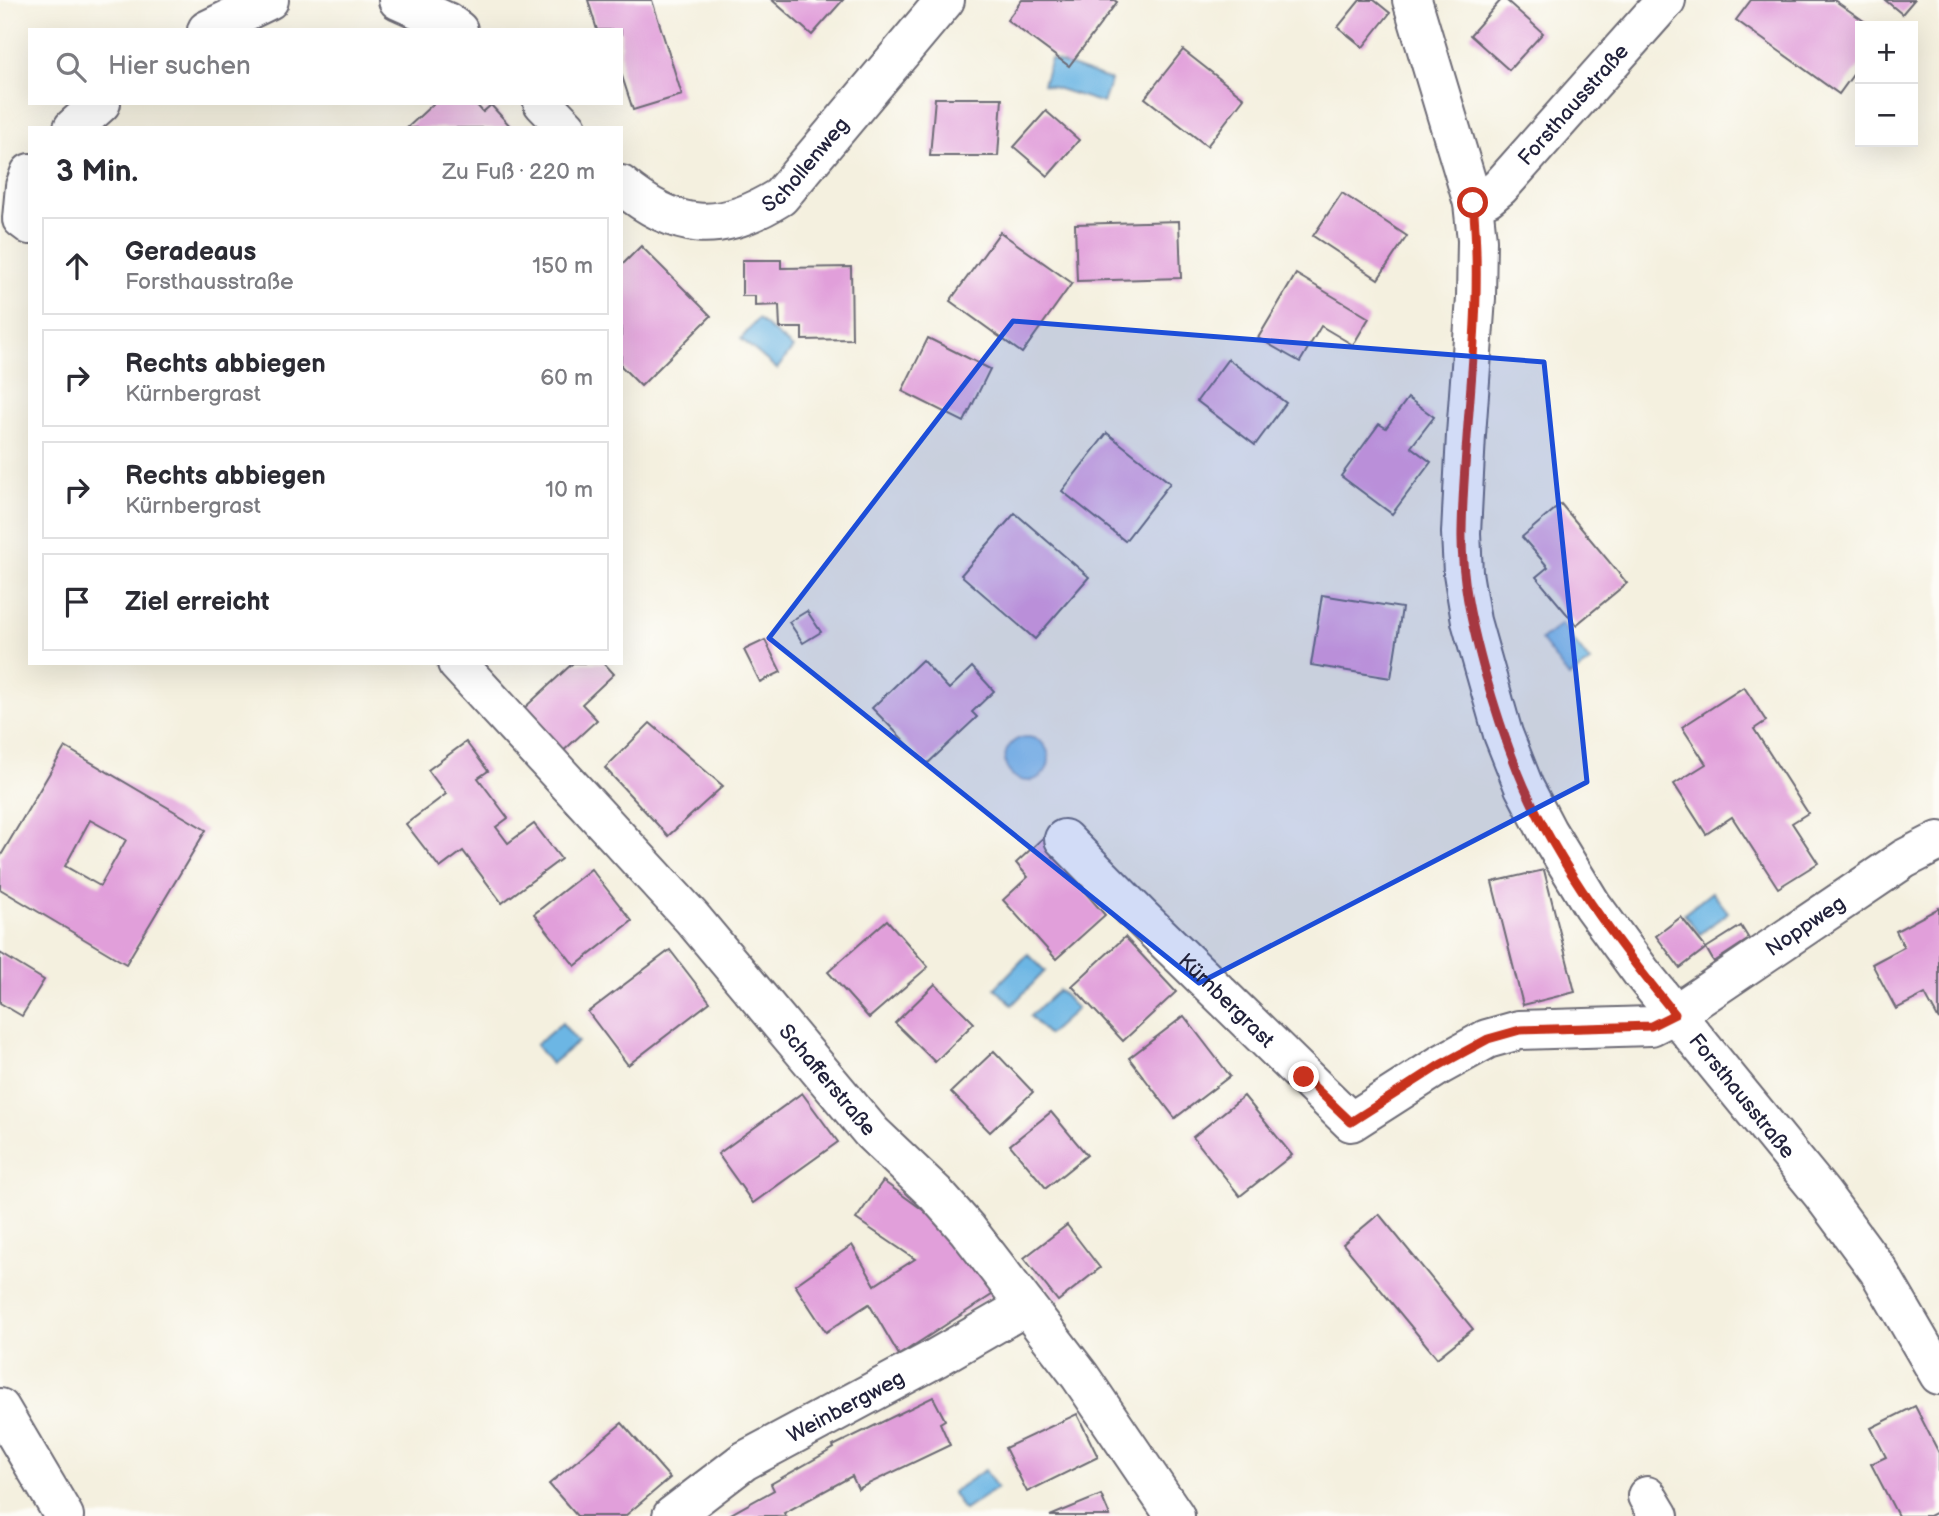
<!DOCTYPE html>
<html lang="de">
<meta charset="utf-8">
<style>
body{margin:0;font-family:"Balsamiq Sans",sans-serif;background:#f2f2f3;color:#2b2b33}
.controls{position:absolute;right:21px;top:21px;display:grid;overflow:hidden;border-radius:0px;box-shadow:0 7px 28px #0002}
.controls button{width:63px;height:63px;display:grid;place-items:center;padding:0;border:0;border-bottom:2px solid #e1e1e2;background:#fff;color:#2b2b33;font:35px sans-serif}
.stop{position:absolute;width:21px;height:21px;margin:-16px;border:5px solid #c8321e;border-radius:50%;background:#fff}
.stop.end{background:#c8321e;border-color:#fff;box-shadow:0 2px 7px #0008}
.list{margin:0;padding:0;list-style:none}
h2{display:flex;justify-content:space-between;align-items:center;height:91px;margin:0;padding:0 28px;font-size:30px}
h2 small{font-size:23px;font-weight:400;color:#7c7c81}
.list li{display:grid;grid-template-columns:46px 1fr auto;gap:21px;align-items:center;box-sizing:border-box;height:98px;margin:0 14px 14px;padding:0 14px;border:2px solid #e1e1e2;border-radius:0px}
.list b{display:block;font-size:26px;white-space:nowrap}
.list p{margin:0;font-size:23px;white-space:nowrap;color:#7c7c81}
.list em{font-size:23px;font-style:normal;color:#7c7c81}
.icon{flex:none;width:38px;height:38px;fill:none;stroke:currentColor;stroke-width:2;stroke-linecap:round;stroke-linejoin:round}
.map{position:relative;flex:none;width:1939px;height:1516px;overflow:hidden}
.search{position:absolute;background:#fff;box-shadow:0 7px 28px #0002;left:28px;top:28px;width:595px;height:77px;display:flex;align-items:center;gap:18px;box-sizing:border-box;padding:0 24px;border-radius:0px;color:#7c7c81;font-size:26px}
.panel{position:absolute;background:#fff;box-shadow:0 7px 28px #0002;left:28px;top:126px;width:595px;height:539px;border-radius:0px}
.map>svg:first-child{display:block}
.water{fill:#6cb6e4;stroke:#476c90;stroke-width:2}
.building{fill:#e19fda;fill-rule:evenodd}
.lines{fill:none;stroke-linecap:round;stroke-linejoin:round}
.minor-casing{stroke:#6c6a74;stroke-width:42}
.minor{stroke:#fff;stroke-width:38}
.route{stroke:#c8321e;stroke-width:9}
.marked{fill:#1d4ed8;fill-opacity:0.2;stroke:#1d4ed8;stroke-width:5;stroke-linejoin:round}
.labels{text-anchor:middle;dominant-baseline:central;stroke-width:5;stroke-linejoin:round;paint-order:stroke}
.street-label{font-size:21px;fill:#22223b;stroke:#fdfcf7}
</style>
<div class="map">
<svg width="1939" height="1516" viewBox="0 0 1939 1516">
<rect width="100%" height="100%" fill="#fdfcf7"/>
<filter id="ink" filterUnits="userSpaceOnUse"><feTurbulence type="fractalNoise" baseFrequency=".0143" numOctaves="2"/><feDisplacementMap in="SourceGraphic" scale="14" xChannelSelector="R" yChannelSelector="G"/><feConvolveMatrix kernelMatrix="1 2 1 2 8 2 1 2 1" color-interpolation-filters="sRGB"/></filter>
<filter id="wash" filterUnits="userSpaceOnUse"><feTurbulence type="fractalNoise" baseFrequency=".00686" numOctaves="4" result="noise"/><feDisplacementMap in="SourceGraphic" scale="28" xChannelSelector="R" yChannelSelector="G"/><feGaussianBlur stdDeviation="1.57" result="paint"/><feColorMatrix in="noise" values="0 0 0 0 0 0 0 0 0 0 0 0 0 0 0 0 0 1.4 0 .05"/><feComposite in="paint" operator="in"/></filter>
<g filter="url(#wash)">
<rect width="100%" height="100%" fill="#f4f0df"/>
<g class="water">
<path d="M1051,59l60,21 -8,23 -60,-19z"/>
<path d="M758,319l35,29 -16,21 -36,-30z"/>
<path d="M1561,624l29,38 -21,15 -28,-37z"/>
<circle cx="1027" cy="759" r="22"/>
<path d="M1712,892l16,20 -28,22 -16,-20z"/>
<path d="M1028,954l17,17 -33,34 -17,-17z"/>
<path d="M1059,990l18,19 -29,26 -18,-19z"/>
<path d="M562,1023l16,19 -27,22 -15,-19z"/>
<path d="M985,1470l12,18 -33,22 -12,-18z"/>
</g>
<g id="blocks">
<g class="building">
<path d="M588,0h64l30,95 -49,15 -12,-37v-43h-24z"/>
<path d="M772,0h71l-31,35z"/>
<path d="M1022,0h92l3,2 -48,64 -62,-46z"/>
<path d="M1360,0h14l16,13 -27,34 -25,-20z"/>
<path d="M1501,0h5l37,33 -34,37 -39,-35z"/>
<path d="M1751,0h83l37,26h-11v39l-21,29 -103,-74z"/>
<path d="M1885,0h29l-12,14z"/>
<path d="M1183,50l61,48 -37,48 -62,-48z"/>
<path d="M935,98h67l-4,58h-68z"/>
<path d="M434,103h41l8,9 8,-7 21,23h-105z"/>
<path d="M1046,111l33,29 -31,36 -34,-29z"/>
<path d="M1342,193l65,43 -29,43 -65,-43z"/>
<path d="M1179,221l2,57 -104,3 -2,-57z"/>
<path d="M1000,232l72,51 -50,70 -72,-52z"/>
<path d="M641,246l70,70 -70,70 -20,-20v-100z"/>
<path d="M742,260h39v8l70,-1 1,72 -50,1v-12h-22l-1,-23 -24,1v-10h-13z"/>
<path d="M1296,274l73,44 -16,27 -32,-19 -21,36 -42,-24z"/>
<path d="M928,338l62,31 -26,53 -62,-31z"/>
<path d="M1228,359l58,44 -31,42 -58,-44z"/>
<path d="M1408,398l26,19 -23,30 20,15 -39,52 -51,-38 38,-52 7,4z"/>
<path d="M1107,433l63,50 -45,58 -63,-50z"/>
<path d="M1561,504l66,79 -51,42 -40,-48 12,-10 -26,-30z"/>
<path d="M1015,513l74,64 -54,62 -74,-64z"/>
<path d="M1322,595l80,13 -11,70 -80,-13z"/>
<path d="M807,611l14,21 -18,11 -14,-21z"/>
<path d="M765,640l16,32 -21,10 -16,-32z"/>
<path d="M922,660l27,29 23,-22 22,24 -22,21 5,5 -50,47 -55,-56z"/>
<path d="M573,663h31l10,11 -32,30 15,16 -37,34 -39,-43z"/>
<path d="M1744,687l22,34 -12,8 54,84 -16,10 26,40 -40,25 -46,-71 -26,17 -32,-50 32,-20 -24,-37z"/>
<path d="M650,723l73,63 -55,50 -63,-68z"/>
<path d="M466,742l22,29 -10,7 30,40 -12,9 12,16 26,-19 27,35 -59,44 -39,-52 -23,17 -34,-44 40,-30 -18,-24z"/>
<path d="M65,747l141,83 -80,134 -126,-75v-32zM90,820l36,20 -26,46 -35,-20z"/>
<path d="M1045,836l29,32 -6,5 37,42 -49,44 -53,-59 25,-23 -12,-14z"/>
<path d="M591,869l41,52 -57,45 -41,-52z"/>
<path d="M1544,870l31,122 -52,13 -31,-123z"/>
<path d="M1939,908v112l-14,-26 -29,15 -24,-45 32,-17 -8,-16z"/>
<path d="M1681,917l25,31 -26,20 -24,-32z"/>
<path d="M887,920l41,47 -59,51 -41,-46z"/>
<path d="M1741,926l8,13 -35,23 -8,-14z"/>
<path d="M1125,937l51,55 -53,49 -51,-55z"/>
<path d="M670,950l40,52 -82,63 -40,-53z"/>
<path d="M0,953l44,27 -22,36 -22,-13z"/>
<path d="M935,984l39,39 -39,39 -40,-39z"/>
<path d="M1184,1016l46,60 -55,42 -46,-60z"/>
<path d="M994,1051l39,41 -43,40 -39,-40z"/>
<path d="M802,1093l36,49 -85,61 -35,-49z"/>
<path d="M1244,1096l48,59 -52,41 -47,-59z"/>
<path d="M1051,1112l36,43 -41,33 -36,-43z"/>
<path d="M883,1181l73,53 45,55 -102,66 -30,-51 -43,28 -31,-47 57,-40 23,40 40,-26 -59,-40z"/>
<path d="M1379,1214l94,115 -36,29 -94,-114z"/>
<path d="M1067,1225l33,43 -42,33 -34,-43z"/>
<path d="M933,1397l12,23 -5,3 10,22 -92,44 -6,-13 -68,37 2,3h-59l47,-26 -3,-6 63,-36 -1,-2z"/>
<path d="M1915,1406l24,47v58l-10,5h-31l-27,-52 15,-7 -15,-29z"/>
<path d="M1077,1414l21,43 -71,35 -22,-44z"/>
<path d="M622,1423l48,55 -45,38h-48l-28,-32z"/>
<path d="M1101,1495l9,21h-60z"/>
</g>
</g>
</g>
<g filter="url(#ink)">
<use href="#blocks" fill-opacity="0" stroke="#6c6a74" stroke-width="2"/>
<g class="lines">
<g class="minor-casing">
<g id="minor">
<path d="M398,0l49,22 11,8"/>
<path id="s1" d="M1412,0l61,203 4,37 -1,58 -10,137 -5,98 2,40 8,48 32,113 21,53 23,44 45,74 49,67 181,222 56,76 61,105"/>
<path d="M207,30l62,-30"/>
<path d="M543,103l24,25"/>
<path d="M73,128l28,-25"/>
<path d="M30,173l-5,13 -3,33 8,6"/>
<path id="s2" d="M621,185c55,46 98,50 159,12l165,-197"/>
<path id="s3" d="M1473,203l15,-6 12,-10 166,-187"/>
<path id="s4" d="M457,663l235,255 180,215 63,60 32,36 113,147 95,140"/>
<path id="s5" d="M1064,839l77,78 210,205 89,-57 47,-26 32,-9 132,-4 24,-12 229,-155 35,-18"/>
<path d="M0,1408l64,108"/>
<path d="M1647,1496l12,20"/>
<path id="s6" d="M672,1516l72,-55 192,-103 90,-52"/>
</g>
</g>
<use href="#minor" class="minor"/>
</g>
</g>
<g class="lines" filter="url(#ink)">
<path class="route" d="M1304,1077l47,45 89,-57 48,-26 32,-9 131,-4 24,-12c-56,-69 -115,-146 -151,-228 -17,-39 -30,-80 -41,-120 -12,-45 -22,-89 -21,-136 2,-108 22,-218 11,-327"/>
</g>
<path class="marked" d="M1013,321l531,41 43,420 -388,201 -430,-345z"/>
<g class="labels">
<g class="street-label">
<text stroke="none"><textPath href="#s3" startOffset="142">Forsthausstraße</textPath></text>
<text stroke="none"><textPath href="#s2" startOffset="215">Schollenweg</textPath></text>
<text stroke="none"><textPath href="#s5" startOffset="912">Noppweg</textPath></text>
<text stroke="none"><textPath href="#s5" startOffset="229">Kürnbergrast</textPath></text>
<text stroke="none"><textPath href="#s4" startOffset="558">Schafferstraße</textPath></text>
<text stroke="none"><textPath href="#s1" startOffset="1185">Forsthausstraße</textPath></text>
<text stroke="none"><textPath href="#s6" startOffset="206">Weinbergweg</textPath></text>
</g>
</g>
</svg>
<div class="controls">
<button>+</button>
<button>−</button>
</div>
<div class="stop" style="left:1473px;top:203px"></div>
<div class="stop end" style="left:1304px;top:1077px"></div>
<div class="search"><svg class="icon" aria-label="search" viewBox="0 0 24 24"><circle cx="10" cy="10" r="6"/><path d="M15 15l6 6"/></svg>Hier suchen</div>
<section class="panel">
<h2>3 Min.<small>Zu Fuß · 220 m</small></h2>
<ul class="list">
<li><svg class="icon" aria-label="ahead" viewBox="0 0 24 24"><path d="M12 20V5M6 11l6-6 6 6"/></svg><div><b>Geradeaus</b><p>Forsthausstraße</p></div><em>150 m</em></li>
<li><svg class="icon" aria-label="right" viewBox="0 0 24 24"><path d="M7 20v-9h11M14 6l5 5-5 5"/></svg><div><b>Rechts abbiegen</b><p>Kürnbergrast</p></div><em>60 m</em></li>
<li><svg class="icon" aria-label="right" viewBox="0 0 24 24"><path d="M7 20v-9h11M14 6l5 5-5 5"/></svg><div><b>Rechts abbiegen</b><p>Kürnbergrast</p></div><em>10 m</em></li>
<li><svg class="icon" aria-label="arrive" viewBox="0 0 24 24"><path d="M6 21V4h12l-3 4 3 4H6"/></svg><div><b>Ziel erreicht</b></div></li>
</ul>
</section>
</div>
